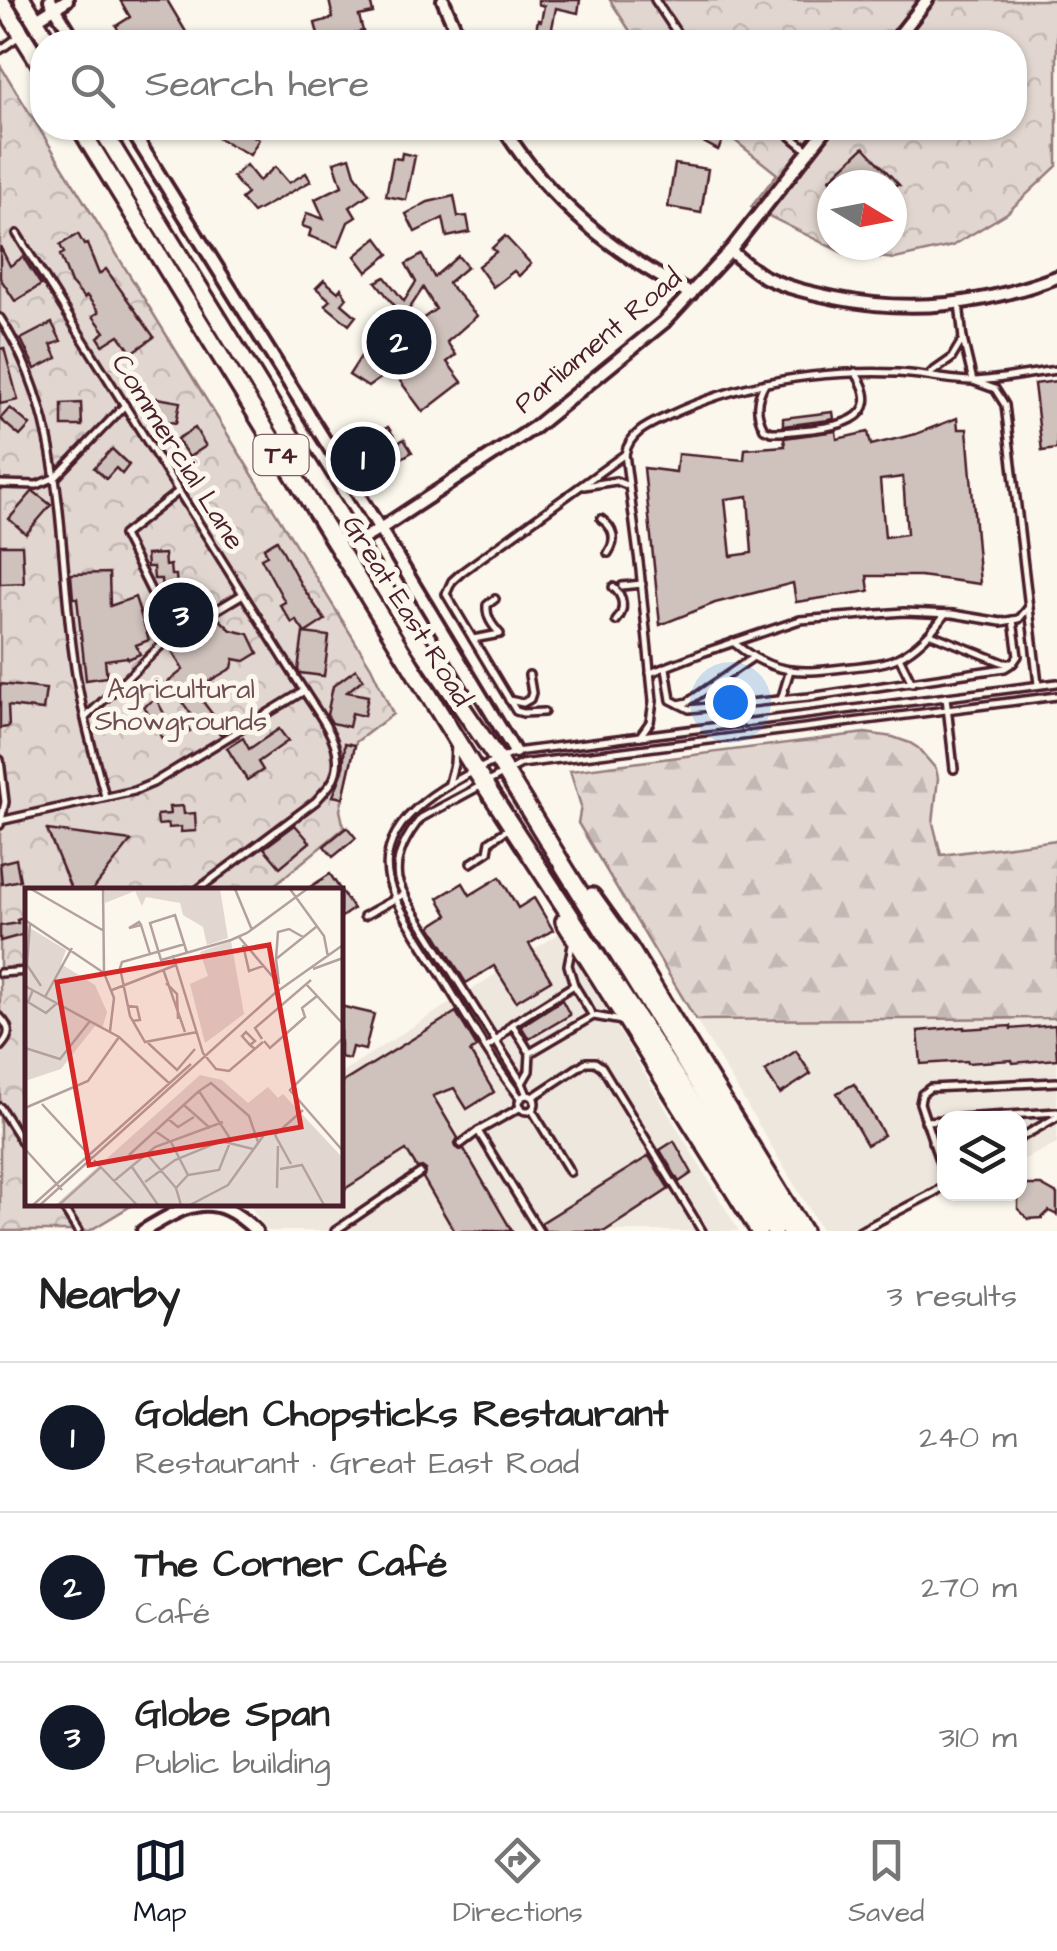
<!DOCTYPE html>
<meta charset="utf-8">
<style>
body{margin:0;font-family:"Architects Daughter",sans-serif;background:#f6f6f6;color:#222}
.controls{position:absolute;right:30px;bottom:30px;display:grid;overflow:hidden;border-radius:20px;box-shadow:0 2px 8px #0004}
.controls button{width:90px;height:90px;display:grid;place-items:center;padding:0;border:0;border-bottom:2px solid #e0e0e0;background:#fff;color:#222;font:50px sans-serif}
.compass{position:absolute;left:817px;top:170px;width:90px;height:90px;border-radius:50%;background:#fff;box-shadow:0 2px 8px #0004;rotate:100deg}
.you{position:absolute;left:730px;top:702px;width:35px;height:35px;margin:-25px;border:8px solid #fff;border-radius:50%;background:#1a73e8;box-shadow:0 0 0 15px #1a73e833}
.badge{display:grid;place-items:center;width:65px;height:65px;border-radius:50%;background:#111827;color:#fff;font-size:32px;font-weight:700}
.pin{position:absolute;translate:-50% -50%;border:5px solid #fff;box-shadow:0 2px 10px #0006}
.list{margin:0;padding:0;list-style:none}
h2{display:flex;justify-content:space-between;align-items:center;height:130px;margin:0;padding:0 40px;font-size:42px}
h2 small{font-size:32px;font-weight:400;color:#767676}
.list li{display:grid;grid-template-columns:65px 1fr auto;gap:30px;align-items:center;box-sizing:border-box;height:150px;padding:0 40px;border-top:2px solid #e0e0e0}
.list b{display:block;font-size:38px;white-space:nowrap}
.list p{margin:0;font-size:32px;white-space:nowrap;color:#767676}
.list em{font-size:32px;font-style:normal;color:#767676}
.icon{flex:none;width:55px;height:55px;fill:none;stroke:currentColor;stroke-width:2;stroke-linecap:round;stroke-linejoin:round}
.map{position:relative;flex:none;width:1057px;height:1231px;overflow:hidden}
.search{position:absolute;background:#fff;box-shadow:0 2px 8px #0004;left:30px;right:30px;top:30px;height:110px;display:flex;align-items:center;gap:25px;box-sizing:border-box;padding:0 35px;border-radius:40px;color:#767676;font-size:38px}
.sheet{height:580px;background:#fff}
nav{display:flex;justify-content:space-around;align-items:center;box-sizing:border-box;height:140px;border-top:2px solid #e0e0e0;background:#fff;font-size:28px;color:#767676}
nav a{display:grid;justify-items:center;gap:5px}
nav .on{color:#111827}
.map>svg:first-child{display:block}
.built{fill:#eee7de}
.forest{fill:url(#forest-firs);stroke:#967b7e;stroke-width:2.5}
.park{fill:url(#park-crowns);stroke:#967b7e;stroke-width:2.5;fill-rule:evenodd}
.building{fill:#cfc2bc;stroke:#4a1f2b;stroke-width:2.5;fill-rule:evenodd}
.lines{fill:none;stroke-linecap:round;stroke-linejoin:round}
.service-casing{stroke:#4a1f2b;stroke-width:12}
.minor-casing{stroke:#4a1f2b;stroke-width:18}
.primary-casing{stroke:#4a1f2b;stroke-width:22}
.service{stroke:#fbf7ec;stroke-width:5}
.minor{stroke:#fbf7ec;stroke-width:10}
.primary{stroke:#fbf7ec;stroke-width:15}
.labels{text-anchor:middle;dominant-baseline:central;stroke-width:10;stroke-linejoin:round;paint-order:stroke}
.shield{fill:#fbf7ec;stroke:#7f6065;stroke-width:2.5}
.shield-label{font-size:25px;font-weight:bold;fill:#4a1f2b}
.street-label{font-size:28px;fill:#4a1f2b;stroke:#fbf7ec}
.park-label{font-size:28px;fill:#704d54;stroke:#fbf7ec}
.inset-road{fill:none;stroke:#b4a19f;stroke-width:2.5}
.view{fill:#d62828;fill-opacity:0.15;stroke:#d62828;stroke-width:5}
.inset-edge{fill:none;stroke:#4a1f2b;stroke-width:5}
</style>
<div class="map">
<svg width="1057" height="1231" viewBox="0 0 1057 1231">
<defs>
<pattern id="forest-firs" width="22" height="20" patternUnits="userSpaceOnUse" patternTransform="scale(2.5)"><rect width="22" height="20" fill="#e2d7d0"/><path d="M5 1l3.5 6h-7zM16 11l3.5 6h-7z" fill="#c3b8b3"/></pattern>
<pattern id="park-crowns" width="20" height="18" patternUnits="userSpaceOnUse" patternTransform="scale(2.5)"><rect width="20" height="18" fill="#e2d7d0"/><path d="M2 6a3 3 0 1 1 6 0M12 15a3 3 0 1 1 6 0" fill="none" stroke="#c3b8b3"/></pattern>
</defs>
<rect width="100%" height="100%" fill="#fbf7ec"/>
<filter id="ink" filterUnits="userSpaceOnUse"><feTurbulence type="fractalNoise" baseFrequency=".01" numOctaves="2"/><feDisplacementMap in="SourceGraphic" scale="20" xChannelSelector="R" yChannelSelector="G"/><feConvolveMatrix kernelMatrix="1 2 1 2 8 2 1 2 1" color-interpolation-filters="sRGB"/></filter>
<g filter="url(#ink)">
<g class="built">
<path d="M560,933l179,298h-472l-18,-27h91v-131z"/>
<path d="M1057,1019v125l-37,17v-43h-76v76h5l-78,37h-49l-126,-211z"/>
</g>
<path class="forest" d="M865,733l28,4 17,6 8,5 18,21 2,9 -5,45 8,32 116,-15v178l-361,2 -118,-197 3,-17 -11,-35z"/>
<g class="park">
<path d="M610,0h447v166l-50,47 -55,33 -57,13 -52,-6 -92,-46 26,-33 -58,-46h295v-86h-377zM832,185h60v60h-60z"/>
<path d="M0,65l371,602 22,47 -37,28 -16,68 4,18 -77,63h-239v313h106l-45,27h-89z"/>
</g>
<g class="building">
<path d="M120,0h47l25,42h-88l16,-9 -4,-7 14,-9z"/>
<path d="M329,0h41l3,13 -14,3 4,15 -43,11 -5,-19 18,-5z"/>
<path d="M538,0h42l-2,13 -22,-5 -5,25 -15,-3 2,-10 3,1 3,-15 -6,-2z"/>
<path d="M224,128h14l21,11 -9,16 -32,-17z"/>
<path d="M702,128h7l16,8 -7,14 -22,-12z"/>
<path d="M864,147l35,38h-63l-6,-6z"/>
<path d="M402,153l13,3 -9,44 -20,-4 7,-38 8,1z"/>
<path d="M350,157l5,17 14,20 -19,13 6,10 -8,5 -10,25 -29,-11 2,-7 -9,-3 5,-13 17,6 -9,-20 27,-13 -8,-24z"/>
<path d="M675,164l33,5 -7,44 -33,-6z"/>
<path d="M246,165l13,16 16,-14 14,16 17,-10 5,8 -58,32 -12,-14 6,-5 -14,-17z"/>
<path d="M454,196l4,21 9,-1 3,16 -23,5 -4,-19 -28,14 -9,-18 22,-12z"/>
<path d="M78,234l6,11 3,-1 12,30 7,-5 48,68 -22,16 -13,-18 -16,10 -5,-8 7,-5 -12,-16 6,-4 -12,-16 -3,2 -13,-15 -11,-28 4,-2 -4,-8z"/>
<path d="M505,236l26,28 -12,12 -5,-5 -21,16 -15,-21 18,-14 -4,-4z"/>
<path d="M377,238l12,16 -22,18 -12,-16z"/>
<path d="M0,246l10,20 13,-9 18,28 -26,16 -15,-23z"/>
<path d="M422,255l12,22 24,-21 9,11 -19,16 29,33 -30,26 9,13 -9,7 15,20 -39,30 -31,-42 -24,17 -19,-12 45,-70 -18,-23 9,-5 19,24 12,-19 -10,-18zM423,288l13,21 -51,37z"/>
<path d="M324,280l14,12 3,-4 6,10 -5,6 14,12 -7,9 -24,-20 5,-5 -14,-12z"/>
<path d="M52,323l9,18 -10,4 6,13 -22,11 -14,-30z"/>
<path d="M4,348l14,52 -18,4v-55z"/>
<path d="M1057,381v68l-15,2 -8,-67z"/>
<path d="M157,398l23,4 -4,21 -23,-4z"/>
<path d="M81,403l1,23h-20v-22z"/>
<path d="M10,408l20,17 -10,11 -20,-17z"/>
<path d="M833,412l1,7 -5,1 -46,6v-8z"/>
<path d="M957,418l1,11h9l13,155 -60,-8h-53l2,15 -73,11 -3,-19 -78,20 -55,22 -16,-157 32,4 2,-18 66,6 1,-11 40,-3 -1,-8 52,-7 1,8 31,-7 3,13 45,-11zM903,477l4,57 -22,3 -5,-57zM748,496l4,57 -21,3 -6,-57z"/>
<path d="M388,427l10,16 6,-4 8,13 -22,13 -18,-28z"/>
<path d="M195,428l11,18 -17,11 -12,-18z"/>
<path d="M112,449l17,16 -7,9 -6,-6 -10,11 -12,-11z"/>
<path d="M33,491l18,14 -25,29 -17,-15z"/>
<path d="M277,540l24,45 24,35 -20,13 -9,-13 -4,3 -12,-18 5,-3 -24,-44 6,-3 -3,-7z"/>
<path d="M0,545h22l2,38 -24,1z"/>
<path d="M164,554l1,12 5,-1 1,10h5l1,13h9l4,16 -21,2 -1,-14h-6l-1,-13h-7l-1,-12h-6l-1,-12z"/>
<path d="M109,573l1,33 25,-9 14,43 -13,5 4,9 -12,5 -1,-2 -22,3 2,17 -21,3 -9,-82h-4l-2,-24z"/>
<path d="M217,617l14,13 18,4 9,19 -13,8 -11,-2 -2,9 -38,22 32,42 -5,2 -28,-17 -25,-35 15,-12 -12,-21z"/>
<path d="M303,633l26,3 -5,40 -24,-3 -2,-3z"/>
<path d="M356,669l7,10 -16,13 21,4 -4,20 -12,-3 -3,14 -17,-4 -5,-8 6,-29z"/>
<path d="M0,684l46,5 -3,21 -35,-4 1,21 -9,1z"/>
<path d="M156,699l14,25 12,-7 8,14 -25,13 -21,-38z"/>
<path d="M279,729l9,12 -30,21 5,8 -16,10 -20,-32 16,-10 6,11z"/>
<path d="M345,743l10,2 -12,53 -10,-2 10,-25z"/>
<path d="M183,806l1,8 11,-1 1,18 -15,1v-5l-13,1v-4l-10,1 -1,-10 13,-1 -1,-7z"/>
<path d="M295,825l15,17 -30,25 -16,-19z"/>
<path d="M347,827l9,11 -23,19 -9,-11z"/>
<path d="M47,830l84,11 -39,50h-20z"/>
<path d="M16,859l4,21 -18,4 -2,-21z"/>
<path d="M330,874l23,35 -13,9v-27h-36z"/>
<path d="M500,877l18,31 16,-10 19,32 -24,14 22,36 -35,21 -22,-35 -28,17 -35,-57 17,-11 -10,-17 25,-15 7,12z"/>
<path d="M28,916v30l-6,-11 -22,6v-15l18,-3 -1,-3z"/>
<path d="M562,1000l8,15 -41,24 -8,-13z"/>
<path d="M340,1006l34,8 -9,36 -13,-3 -3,12 -9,-2z"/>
<path d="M456,1012l21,35 -7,5 24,40 -27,17 -13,-21 -21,8 25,42 -3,5 1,4 4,3 4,-1 48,82h-58l-31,-53 3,-8 -4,-3 -5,1 -11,-18 -66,42v-108z"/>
<path d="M1055,1025l2,34 -44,4 -1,-3 -45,3v-2l-46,3 -3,-33 46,-4v2l47,-3v3z"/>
<path d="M796,1051l15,23 -31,20 -15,-23z"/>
<path d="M854,1084l30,51 -17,10 -30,-52z"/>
<path d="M674,1141l18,32 -13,9 -19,-32z"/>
<path d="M649,1156l20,33 -64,42h-60l-4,-8z"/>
<path d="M1027,1185h14l16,9v21l-8,-4 -7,7 -14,1 -10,-10v-14z"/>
</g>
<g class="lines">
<g class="service-casing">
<g id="service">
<path d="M655,0l28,42"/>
<path d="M0,50l18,-13"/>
<path d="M781,128l28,23"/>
<path d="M17,234l287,457"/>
<path d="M959,303l4,36 10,42 22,8 10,16 33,279"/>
<path d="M0,318c66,101 57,220 73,335 6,49 19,96 32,143"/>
<path d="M931,373l20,-14 12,-20"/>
<path d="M765,383c-9,16 -10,29 -1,46l7,3h10c35,-4 113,-3 74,-60"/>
<path d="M0,484l37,1 19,-8 69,-72"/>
<path d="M584,486l32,-5 13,5"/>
<path d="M601,519c13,9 16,21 7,34"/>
<path d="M622,586l20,-2"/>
<path d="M613,587c11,9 13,23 3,34"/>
<path d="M931,634l73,29h9l5,-7 -5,-36"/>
<path d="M168,639l-9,-32 -36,-72 56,-44"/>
<path d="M473,639l27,-5c-8,-9 -14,-17 -13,-29l8,-6"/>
<path d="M733,642c41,35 69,31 119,25 16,-2 33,-3 47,-10 19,-10 34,-26 46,-43"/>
<path d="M899,657l13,26"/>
<path d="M666,668l5,32 8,4 9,-2 64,-44"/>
<path d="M650,673l55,-21 95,-32 104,-8 49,2 48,8 18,-3 10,-12"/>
<path d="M946,697l8,72"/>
<path d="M509,700l14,3 7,-4 2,-6 -3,-18"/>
<path d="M781,700l9,-30"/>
<path d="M679,704l10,5 120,-12 196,-29 8,-5"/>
<path d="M544,712l-21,1 -7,-2 -70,-117 6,-13 10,-9 163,-118"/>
<path d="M85,718l83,-79 75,-45"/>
<path d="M640,736l10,-14 3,-21 -13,-131 -15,-116c5,-22 24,-29 43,-38 73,-35 150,-46 230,-43 25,1 51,8 76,8 27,-1 56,-8 83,-11"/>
<path d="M0,760l5,42 -5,23"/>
<path d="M449,783l5,-19 1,-19"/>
<path d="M0,821l134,-30 19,-8 151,-92c16,26 46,60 28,91 -4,6 -11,13 -16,19l-120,90"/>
<path d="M471,863l17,-11 2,-11 21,-14"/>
<path d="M364,916l40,-22"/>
<path d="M572,945l-4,20 6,20"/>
<path d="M0,973l28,-2"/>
<path d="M594,1016l28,5"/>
<path d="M0,1017c11,11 11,18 0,30"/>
<path d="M486,1048l9,-6 17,-18 62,-39 19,31 -63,37 -18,-29"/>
<path d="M522,1083l7,-12 1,-18"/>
<circle cx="527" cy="1103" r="8"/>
<path d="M527,1095l-5,-12 -114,-181c-3,-7 -8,-15 -10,-23 -4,-22 9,-44 23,-61l100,-54 536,-68"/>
<path d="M533,1097l53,-35h9l7,5 100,164"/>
<path d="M521,1099c-32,-41 -57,-87 -84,-131 -13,-21 -43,-65 -48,-88 -16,-68 78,-106 126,-128l542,-69"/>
<path d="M0,1107l28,44"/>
<path d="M521,1107l-43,24 61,100"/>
<path d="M532,1110l38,62"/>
<path d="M960,1118l97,-6"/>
<path d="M925,1121l19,-1"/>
<path d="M1020,1138l37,-21"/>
<path d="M932,1142l12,-1"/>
<path d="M461,1144l17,-13"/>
<path d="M944,1175l-24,-72 2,-9 8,-6 127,-6"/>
<path d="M61,1204l17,27"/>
<path d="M335,1231l85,-58"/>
<path d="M860,1231l75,-39 8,-6 1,-11"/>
</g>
</g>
<g class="minor-casing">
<g id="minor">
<path d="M50,0l26,42"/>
<path d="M443,0l18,42"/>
<path d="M35,20l32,-20"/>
<path d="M894,42l33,-42"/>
<path d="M130,128l250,401 135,223"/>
<path d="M503,128c48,75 110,124 188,166"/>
<path d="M730,251c10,8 20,17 31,24 22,12 50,18 74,23 79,16 147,7 222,-21"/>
<path d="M356,543l24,-14 155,-102 129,-105 66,-71 97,-123"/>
<path d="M143,1231c45,-27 71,-42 113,0"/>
</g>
</g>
<g class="primary-casing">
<g id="primary">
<path d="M0,0l42,67"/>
<path d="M23,0l26,42"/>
<path d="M80,128l395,642 269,411 30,50"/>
<path d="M101,128l319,518 78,114 291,471"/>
<path d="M592,896l38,53 173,282"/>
<path d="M564,921l195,310"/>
</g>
</g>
<use href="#service" class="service"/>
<use href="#minor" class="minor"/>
<use href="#primary" class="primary"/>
</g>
</g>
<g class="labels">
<rect class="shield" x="253.5" y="435" width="55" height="40" rx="8"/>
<g class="shield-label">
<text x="281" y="455">T4</text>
</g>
<g class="street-label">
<text transform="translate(598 341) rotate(-40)">Parliament Road</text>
<text transform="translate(178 452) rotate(58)">Commercial Lane</text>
<text transform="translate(407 611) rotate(58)">Great East Road</text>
</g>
<g class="park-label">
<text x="181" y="689">Agricultural<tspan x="181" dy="32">Showgrounds</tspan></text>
</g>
</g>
<g transform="translate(25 888)">
<rect width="318" height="318" fill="#fbf7ec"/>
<path d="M195,1l8,49 -21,7 -4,-18 -20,-12 -3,-12 -34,-6 -4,9 -7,-15 -30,12 -1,-12zM206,53l13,73 -39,29 -15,-59 18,-8 -8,-24z" fill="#e2d7d0"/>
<path d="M0,37l41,25 -5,14 34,21 12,27 -5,17 -7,-3 -34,43 -36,12zM175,187l22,5 26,23 20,-16 10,11 5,-4 59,63 -1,48h-286z" fill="#e2d7d0"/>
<path d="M229,284l20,33h-24l-13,-23z" fill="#e2d7d0"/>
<path class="inset-road" d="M6,1l73,42M78,1l1,82M210,1l17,41M265,1l34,47 4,21M0,32l79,53 10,25 -4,33M5,35l-3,42 14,21M116,37l-2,-3 -10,6 12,-3 9,29M214,49l39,46M160,56l-63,18 -2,6 10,48 15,26 52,-10M218,57l6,26 14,-5M162,65l-12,-38 -25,8 11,37 11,-3 59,-17 16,-7 60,-44M148,67l30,98 13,16 13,2 34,-29M251,71l2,-27 11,-3 14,8M138,81l22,63M288,81l30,-11M141,95l11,11 1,25M254,96l-3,-25 40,-32M281,96l37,40M0,98l94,51 51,47M8,102l-5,12 18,11 11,-10M87,102l64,-25M20,109l27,-49M102,118l10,1 3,13 -8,1M318,150l-53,52 53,61M237,151l-7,-11 56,-48M239,153l6,7 35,-31 -3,-9 15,-12M123,155l29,27 18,-21M225,157l5,-4 -9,-9 -4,4 8,9 5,4M0,160l35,11 30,-38M17,216l49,53M159,217l26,23M0,220l63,-27 31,-44M143,231l10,8 16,-10M130,243l16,11 17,33 31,-5 12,-30 -32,-49 12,-8 38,33 9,26M250,247l16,29M0,261l37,41M121,265l30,35M104,267l70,-64M69,272l43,45M107,279l26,38M255,281l22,-4 22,40M89,293l41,-34 68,-25M120,294l30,-22 46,-19 32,8M252,300l1,-42M8,317l158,-141M15,317l235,-212 68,-48M34,317l42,-38M156,317l-5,-17 12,-13M165,317l38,-20 38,-53 10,2 27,-24"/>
<path class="view" d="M244,57l32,182 -212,38 -32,-183z"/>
<rect width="318" height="318" class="inset-edge"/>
</g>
</svg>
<div class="controls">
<button><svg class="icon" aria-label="layers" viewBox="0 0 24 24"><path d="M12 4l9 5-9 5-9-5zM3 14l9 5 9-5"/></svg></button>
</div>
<svg class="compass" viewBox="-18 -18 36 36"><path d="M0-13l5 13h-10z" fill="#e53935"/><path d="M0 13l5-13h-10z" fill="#767676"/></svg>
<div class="you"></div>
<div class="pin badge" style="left:363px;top:459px">1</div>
<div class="pin badge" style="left:399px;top:342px">2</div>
<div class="pin badge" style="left:181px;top:615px">3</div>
<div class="search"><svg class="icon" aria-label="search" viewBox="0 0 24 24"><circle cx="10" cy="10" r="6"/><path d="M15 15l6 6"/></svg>Search here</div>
</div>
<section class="sheet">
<h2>Nearby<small>3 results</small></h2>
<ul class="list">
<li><span class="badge">1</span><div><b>Golden Chopsticks Restaurant</b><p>Restaurant · Great East Road</p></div><em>240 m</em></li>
<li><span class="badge">2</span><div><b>The Corner Café</b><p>Café</p></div><em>270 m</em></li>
<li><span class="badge">3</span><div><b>Globe Span</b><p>Public building</p></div><em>310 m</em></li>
</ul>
</section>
<nav>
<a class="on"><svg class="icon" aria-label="map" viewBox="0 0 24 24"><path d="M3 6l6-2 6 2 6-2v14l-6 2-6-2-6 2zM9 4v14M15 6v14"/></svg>Map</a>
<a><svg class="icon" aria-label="directions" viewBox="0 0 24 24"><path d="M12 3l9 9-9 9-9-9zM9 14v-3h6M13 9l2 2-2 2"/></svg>Directions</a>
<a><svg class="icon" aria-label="saved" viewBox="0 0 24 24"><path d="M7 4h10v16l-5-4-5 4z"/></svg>Saved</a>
</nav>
